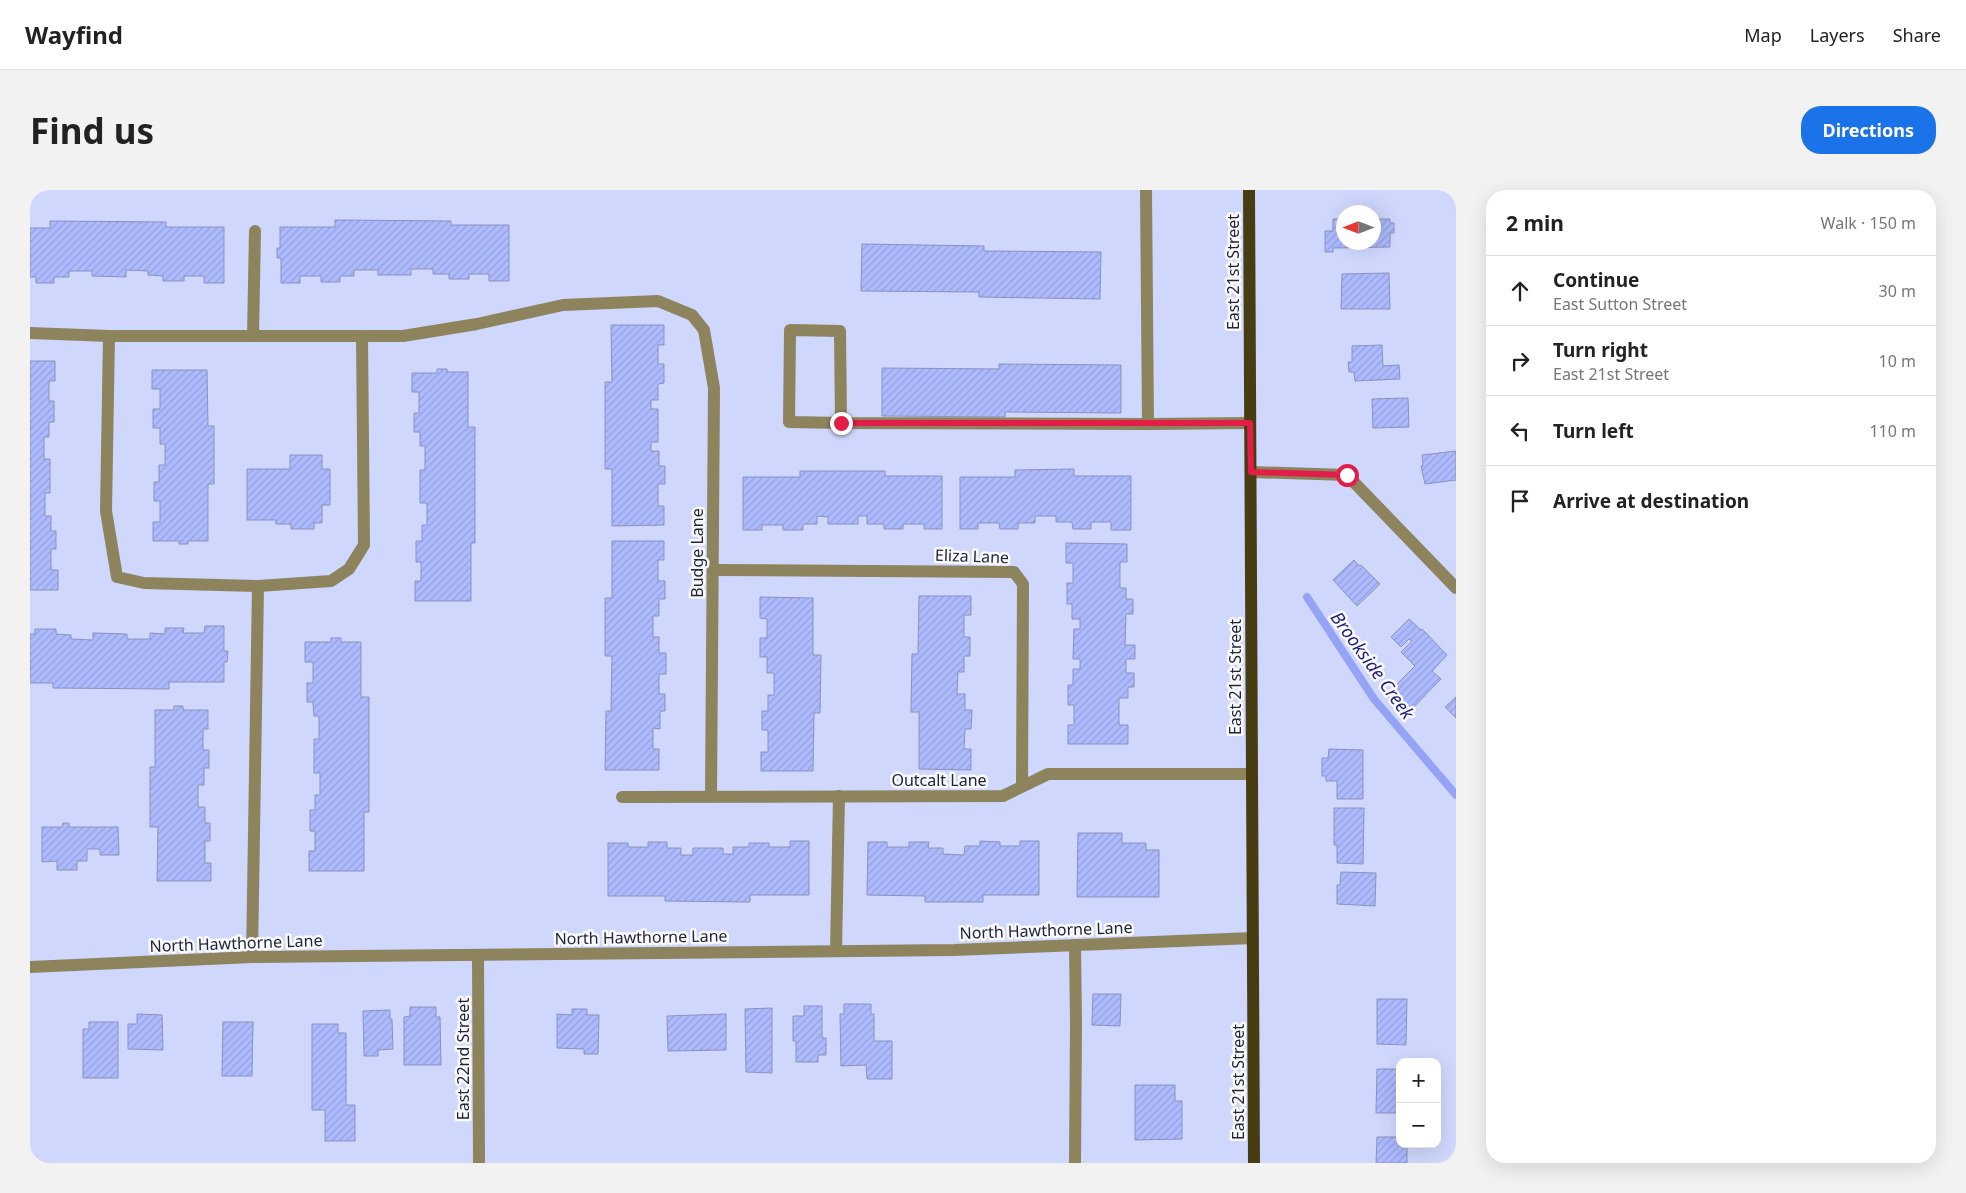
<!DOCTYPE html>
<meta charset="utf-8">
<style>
body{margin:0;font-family:"Noto Sans",sans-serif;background:#f2f2f2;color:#222}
.controls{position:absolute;right:15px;bottom:15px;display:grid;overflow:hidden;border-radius:10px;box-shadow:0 5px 20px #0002}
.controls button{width:45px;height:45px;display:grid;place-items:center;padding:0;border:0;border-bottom:1px solid #e0e0e0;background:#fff;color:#222;font:25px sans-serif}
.compass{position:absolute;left:1306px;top:15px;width:45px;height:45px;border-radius:50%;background:#fff;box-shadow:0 5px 20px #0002;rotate:270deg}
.stop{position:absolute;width:15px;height:15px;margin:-11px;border:4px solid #e11d48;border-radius:50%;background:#fff}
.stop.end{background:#e11d48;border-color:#fff;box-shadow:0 1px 5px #0008}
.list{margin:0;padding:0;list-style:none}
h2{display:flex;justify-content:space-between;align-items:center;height:65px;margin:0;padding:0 20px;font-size:21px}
h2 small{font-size:16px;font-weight:400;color:#767676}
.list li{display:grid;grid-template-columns:32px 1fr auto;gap:15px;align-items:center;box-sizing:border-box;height:70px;padding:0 20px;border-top:1px solid #e0e0e0}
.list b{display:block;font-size:19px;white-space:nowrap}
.list p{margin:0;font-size:16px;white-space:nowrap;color:#767676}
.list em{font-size:16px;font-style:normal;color:#767676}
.icon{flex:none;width:28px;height:28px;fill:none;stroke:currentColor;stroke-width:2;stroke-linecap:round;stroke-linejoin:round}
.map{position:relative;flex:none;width:1426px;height:973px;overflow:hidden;border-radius:20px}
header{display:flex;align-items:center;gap:30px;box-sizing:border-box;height:70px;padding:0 25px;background:#fff;border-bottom:1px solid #e0e0e0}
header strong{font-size:24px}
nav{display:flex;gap:28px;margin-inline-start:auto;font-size:18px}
.intro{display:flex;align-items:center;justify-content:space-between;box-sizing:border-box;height:120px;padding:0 30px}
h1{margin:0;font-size:35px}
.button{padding:12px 22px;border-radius:20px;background:#1a73e8;color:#fff;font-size:18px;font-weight:700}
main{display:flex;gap:30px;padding:0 30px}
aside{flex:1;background:#fff;border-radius:20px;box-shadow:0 5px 20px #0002}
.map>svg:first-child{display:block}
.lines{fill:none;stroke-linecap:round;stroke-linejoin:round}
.stream{stroke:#95a3f6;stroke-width:8}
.building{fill:url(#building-hatch);stroke:#8992be}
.minor{stroke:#8d835d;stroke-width:12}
.major{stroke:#483d12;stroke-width:12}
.route{stroke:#e11d48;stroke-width:6}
.labels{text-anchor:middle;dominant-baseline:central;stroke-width:5;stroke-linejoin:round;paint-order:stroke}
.street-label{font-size:16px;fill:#232638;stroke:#f9faff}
.water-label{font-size:18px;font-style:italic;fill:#211b79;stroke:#f9faff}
</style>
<header>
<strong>Wayfind</strong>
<nav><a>Map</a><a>Layers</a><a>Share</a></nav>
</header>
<div class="intro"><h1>Find us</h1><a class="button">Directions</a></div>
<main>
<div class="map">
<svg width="1426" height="973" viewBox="0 0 1426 973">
<defs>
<pattern id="building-hatch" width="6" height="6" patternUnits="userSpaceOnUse" patternTransform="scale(1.25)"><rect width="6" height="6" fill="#adbafe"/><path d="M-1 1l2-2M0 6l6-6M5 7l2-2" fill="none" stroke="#95a0da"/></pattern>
</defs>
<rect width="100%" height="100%" fill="#cfd7fd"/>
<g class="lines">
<path class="stream" d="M1277,407l67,102 82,96"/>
</g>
<g class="building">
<path d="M1303,29h11v23h30v-23h16v4h4v10h-4v14l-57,1v4h-8v-21h8z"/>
<path d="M305,30l116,1v4h58v56h-20v-7h-20v5h-20v-5h-16v-5h-22v6h-33v-5h-24v6h-14v6h-19v-6h-21v7h-19v-25h-4v-10h3v-21h55z"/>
<path d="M20,31l116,1v5h58v56h-20v-7h-20v5h-21v-5l-15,-1v-4l-22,-1v7l-34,-1v-5h-23v6h-15v6h-18v-6h-6v-49h20z"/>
<path d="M832,54l122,2v5l117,1 -1,47 -121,-2v-5l-118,-1z"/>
<path d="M1359,83l1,36h-49l1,-35z"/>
<path d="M581,135h53v20h-6v19h6v19l-6,1v16h-7v9h7v33h-7v9h8v15h6v18h-7v22h6v19l-52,1v-57h-7v-87h7z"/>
<path d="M1352,155l1,21 16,-1 1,14 -45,2 -1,-9h-5l-1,-10h4v-16z"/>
<path d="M0,171h25v20h-6v20h5v21h-5v15h-5v22h6v34h-5v23h6v15h5v18h-5v21h7v20h-28z"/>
<path d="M969,174l122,1v48l-116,-1v5l-123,-1v-48l117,1z"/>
<path d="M407,179h10v3h21v55h7v116h-4v58h-56v-20h6v-19h-5v-21h6v-16h5v-22h-7v-33h5v-24h-5v-14h-6v-19h5v-21h-7v-19h25z"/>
<path d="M122,180h55l1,56h6v58h-6v57h-20v3h-9v-3h-26v-19h7v-21h-6v-19h5v-17h6v-21h-5v-16h-7v-19h7v-20h-8z"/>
<path d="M1378,208l1,29 -36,1 -1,-29z"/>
<path d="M1426,261v29l-31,4 -4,-18h2l-1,-11z"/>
<path d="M260,265h32v14h8v36h-8v18h-8v6h-23v-5h-15v-4h-29v-51h43z"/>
<path d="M1044,279v7h57v54h-20v-8h-20v7h-18l-1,-7h-16v-6h-21v7h-17v6h-18l-1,-6h-21v6h-18v-52h55v-7z"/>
<path d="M770,281h85v5h57v53h-18v-5h-21v5h-19v-5h-17v-8h-9v8h-30v-7l-11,-1v8h-14v6h-20v-5h-21v5h-19v-53h57z"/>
<path d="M582,351h52v19h-6v21h7v18h-6v17h-6v21h6v16h7v21h-7v20h6v17h-5v18l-7,-1v21h6v21h-54l1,-59h5l1,-55h-7v-58h7z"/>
<path d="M1036,353l61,1v18h-7v26h6v11h7v15h-7l-1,31h10v14h-9v14h8v14h-6v11h-9v27h9v19h-60v-19h6v-20h-6v-20h5v-16h7v-10h-7l1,-30h6v-10h-8v-15h-5v-21h6v-20h-7z"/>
<path d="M1324,370l5,6 2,-1 19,19 -23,22 -24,-26z"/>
<path d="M889,406h52v19h-7v22h6v19h-6v16h-6l-1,22h8v16h7l-1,19h-6l-1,20h7v21l-52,-1v-57h-8l1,-58h6z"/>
<path d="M730,407l53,1v57h8l-1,58h-6l-1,58h-52v-19h7v-22h-6v-19h6v-16h6v-22h-7v-16h-7v-19h7v-19l-7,-1z"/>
<path d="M1379,429l12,11 1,-1 25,26 -15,16 9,8 -35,36 -20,-20 29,-29 -14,-14 11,-11 -3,-2 -8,8 -10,-10z"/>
<path d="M175,436h19v25h4l-1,11h-3v20h-55v7l-116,-1v-5h-23v-49h5v-5h21v5l15,1v4l22,1v-7l34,1v5h23v-6l15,1v-6h19l-1,5h21z"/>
<path d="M301,448h10v4h20v55h8v115h-5v59h-55v-20h6v-20h-5v-21h5v-15h5v-22h-6v-34h5v-23h-5l-1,-14h-6v-19h6v-21h-8v-20h26z"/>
<path d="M1426,507v21l-11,-11z"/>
<path d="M144,516h9v4h25v19h-5v21h6v18h-5v17h-6v22h7v16h5v18h-5v22h6v18h-54l1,-54h-8v-60h5v-57h19z"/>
<path d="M1299,559l34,1v49h-26v-18h-11v-5h-4v-18h6z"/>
<path d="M1304,618h30l-1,56 -26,-1v-18h-3z"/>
<path d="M33,633h6v4h49l1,28h-19v-6h-13v12h-10v9h-20v-9l-15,1v-35h20z"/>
<path d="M1048,643h44v10h24v7h13v47h-82z"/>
<path d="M760,651h19v54h-59v7l-85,-1v-5h-57v-53h20v4h20v-5h19v6h14v7h12v-7h30v6h10v-7h16v-4h20v4h21z"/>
<path d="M950,651l20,1v4h20v-5h19v54h-56v7h-58v-6l-58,-1 1,-53h19v5h22v-5h20l-1,6h15v6l21,1 1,-9h15z"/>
<path d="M1311,682l35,1 -1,33 -38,-2v-19h3z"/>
<path d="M1063,804h28l-1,32 -28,-1z"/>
<path d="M1347,809h30l-1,46 -29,-1z"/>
<path d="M814,814h27v10h3v27h18v38h-25l-1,-14 -25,1 -1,-52h4z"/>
<path d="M774,816h18v32h4v17h-8v7h-22v-21h-3v-25h11z"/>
<path d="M380,817h26v10h4l1,48h-37v-48l6,-1z"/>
<path d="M742,818v65l-26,-1 -1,-63z"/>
<path d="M542,819h15v6h12l-1,39h-14v-5l-27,-1v-34l15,1z"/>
<path d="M360,820v9h2l1,30 -15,1v6h-14l-1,-45z"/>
<path d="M107,824l25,1 1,35 -35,-1v-25h9z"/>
<path d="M696,824v36l-58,1 -1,-35z"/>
<path d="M59,832h29v56h-35v-49h6z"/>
<path d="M193,832h30l-1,54h-30z"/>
<path d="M282,834h26v9h8v72h9v36h-30v-31h-13z"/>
<path d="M1347,879h23v44h-24z"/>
<path d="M1105,895h40v16h7v38l-47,1z"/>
<path d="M1347,947h23v7h7v19h-31z"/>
</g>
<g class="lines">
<g class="minor">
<path d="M0,143l79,3h294l74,-12 86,-19 95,-4 34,14 12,15 10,58 -3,408"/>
<path d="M79,146l-3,175 11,66 27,6 114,3 73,-5 18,-12 15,-24 -2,-209"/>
<path d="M223,146l2,-105"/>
<path d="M811,233l-52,-1 1,-92 50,1 1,92 307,1 -2,-234"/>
<path d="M1118,234l102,-1"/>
<path d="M1221,282l96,3 109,113"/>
<path d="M683,380l301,2 9,12 -1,202"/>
<path d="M592,607l381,-1 45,-22h204"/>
<path d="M1045,755l1,79 -1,139"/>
<path d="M806,761l3,-155"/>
<path d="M448,765l1,208"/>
<path d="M222,767l6,-371"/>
<path d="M0,777l222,-10 702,-7 299,-12"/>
</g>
<path class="major" d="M1219,0l5,973"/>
</g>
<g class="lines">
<path class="route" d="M811,233h409l1,49 96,3"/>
</g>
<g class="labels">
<g class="street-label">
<text transform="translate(1203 82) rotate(-90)">East 21st Street</text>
<text transform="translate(667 363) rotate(-90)">Budge Lane</text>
<text transform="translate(942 366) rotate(2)">Eliza Lane</text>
<text transform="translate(1205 487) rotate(-90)">East 21st Street</text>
<text x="909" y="590">Outcalt Lane</text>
<text transform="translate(1016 740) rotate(-2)">North Hawthorne Lane</text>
<text transform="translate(611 747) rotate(-1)">North Hawthorne Lane</text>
<text transform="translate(206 753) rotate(-2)">North Hawthorne Lane</text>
<text transform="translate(433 869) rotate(-90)">East 22nd Street</text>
<text transform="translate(1208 892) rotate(-90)">East 21st Street</text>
</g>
<g class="water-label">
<text transform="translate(1343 475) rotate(54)">Brookside Creek</text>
</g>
</g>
</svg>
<div class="controls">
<button>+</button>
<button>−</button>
</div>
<svg class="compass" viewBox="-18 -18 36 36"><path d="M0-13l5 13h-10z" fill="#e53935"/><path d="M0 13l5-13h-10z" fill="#767676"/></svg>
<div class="stop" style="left:1317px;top:285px"></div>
<div class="stop end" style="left:811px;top:233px"></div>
</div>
<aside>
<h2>2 min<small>Walk · 150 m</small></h2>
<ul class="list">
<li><svg class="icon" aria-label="ahead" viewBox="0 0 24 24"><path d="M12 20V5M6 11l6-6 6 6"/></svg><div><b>Continue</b><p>East Sutton Street</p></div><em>30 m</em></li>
<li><svg class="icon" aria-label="right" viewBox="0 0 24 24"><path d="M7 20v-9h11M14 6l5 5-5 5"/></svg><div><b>Turn right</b><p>East 21st Street</p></div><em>10 m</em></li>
<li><svg class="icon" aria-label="left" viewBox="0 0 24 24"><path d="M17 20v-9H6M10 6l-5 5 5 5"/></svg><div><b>Turn left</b></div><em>110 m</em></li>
<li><svg class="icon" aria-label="arrive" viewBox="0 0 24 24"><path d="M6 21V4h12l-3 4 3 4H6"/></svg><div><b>Arrive at destination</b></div></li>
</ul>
</aside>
</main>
